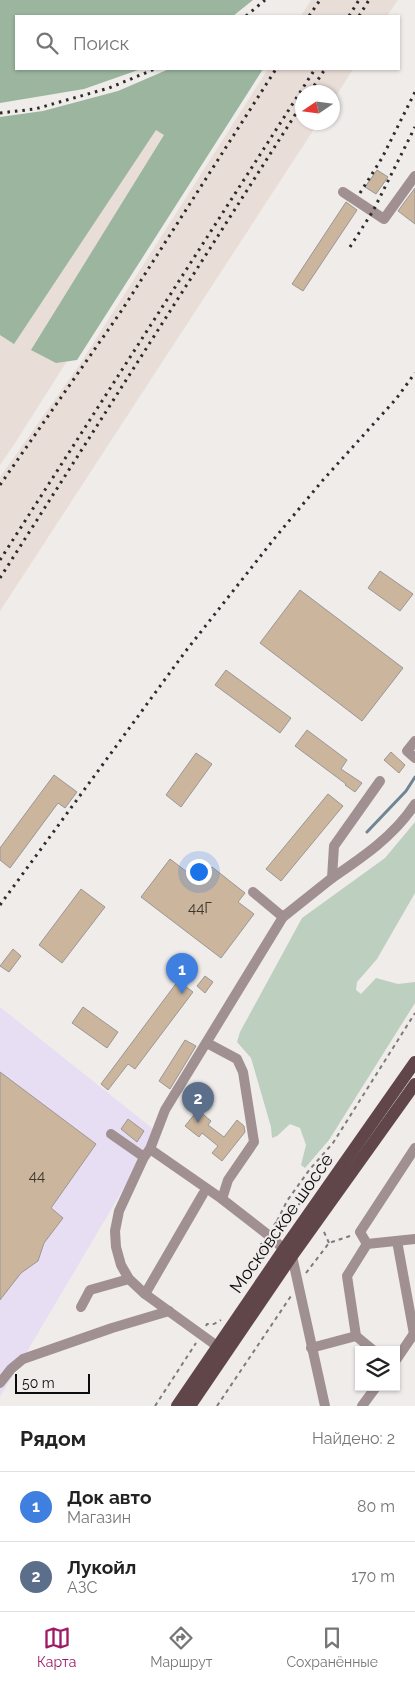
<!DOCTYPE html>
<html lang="ru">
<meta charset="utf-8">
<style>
body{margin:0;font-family:Raleway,sans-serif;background:#f6f6f6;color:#222}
.controls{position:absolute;right:15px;bottom:15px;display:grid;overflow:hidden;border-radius:0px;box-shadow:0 1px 4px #0004}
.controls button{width:45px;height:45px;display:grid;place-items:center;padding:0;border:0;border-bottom:1px solid #e0e0e0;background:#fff;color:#222;font:25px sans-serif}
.compass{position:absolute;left:295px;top:85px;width:45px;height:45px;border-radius:50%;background:#fff;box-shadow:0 1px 4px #0004;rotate:257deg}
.scale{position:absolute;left:15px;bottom:12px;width:75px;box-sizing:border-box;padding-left:5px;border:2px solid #0d0c0c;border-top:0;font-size:14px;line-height:18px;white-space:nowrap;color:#0d0c0c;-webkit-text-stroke:4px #efecea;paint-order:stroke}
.you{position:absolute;left:198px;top:871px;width:18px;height:18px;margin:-12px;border:4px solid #fff;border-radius:50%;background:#1a73e8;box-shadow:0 0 0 8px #1a73e833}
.badge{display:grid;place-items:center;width:32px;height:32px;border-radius:50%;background:#a11863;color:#fff;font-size:16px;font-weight:700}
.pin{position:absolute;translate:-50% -41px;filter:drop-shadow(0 1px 2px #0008)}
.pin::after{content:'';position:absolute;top:26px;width:18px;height:15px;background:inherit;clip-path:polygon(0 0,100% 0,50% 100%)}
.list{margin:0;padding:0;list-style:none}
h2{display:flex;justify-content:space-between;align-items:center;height:65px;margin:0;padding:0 20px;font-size:21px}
h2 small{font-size:16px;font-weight:400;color:#767676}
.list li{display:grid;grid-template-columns:32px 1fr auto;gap:15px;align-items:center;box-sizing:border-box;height:70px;padding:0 20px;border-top:1px solid #e0e0e0}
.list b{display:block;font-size:19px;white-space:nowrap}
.list p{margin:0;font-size:16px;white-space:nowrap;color:#767676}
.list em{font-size:16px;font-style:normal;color:#767676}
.icon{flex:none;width:28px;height:28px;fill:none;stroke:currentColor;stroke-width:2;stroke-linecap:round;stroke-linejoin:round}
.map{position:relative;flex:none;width:415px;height:1406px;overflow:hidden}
.search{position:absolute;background:#fff;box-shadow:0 1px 4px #0004;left:15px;right:15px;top:15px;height:55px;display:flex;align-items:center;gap:12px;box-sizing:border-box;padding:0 18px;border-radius:0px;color:#767676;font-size:19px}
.sheet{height:205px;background:#fff}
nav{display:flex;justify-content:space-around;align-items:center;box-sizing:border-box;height:70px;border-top:1px solid #e0e0e0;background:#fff;font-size:14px;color:#767676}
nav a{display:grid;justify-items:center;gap:2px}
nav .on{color:#a11863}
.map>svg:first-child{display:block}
.industrial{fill:#e8def3}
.built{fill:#e8ddd7}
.green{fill:#bdd0c0}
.forest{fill:#9bb59f}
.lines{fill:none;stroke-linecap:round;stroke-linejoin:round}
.stream{stroke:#708593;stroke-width:3}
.building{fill:#cbb59c;stroke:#9a9795}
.path{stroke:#7e7c7b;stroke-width:2;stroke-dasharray:4 4;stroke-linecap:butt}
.minor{stroke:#a09091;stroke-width:10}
.major{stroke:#604648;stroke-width:12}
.rail{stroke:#2d2b2b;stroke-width:3;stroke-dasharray:2.5 5;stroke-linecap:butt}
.labels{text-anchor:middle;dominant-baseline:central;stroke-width:4;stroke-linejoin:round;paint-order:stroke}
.number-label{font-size:15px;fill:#3c3630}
.street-label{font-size:18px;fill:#0d0c0c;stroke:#efecea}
</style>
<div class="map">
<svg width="415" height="1406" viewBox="0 0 415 1406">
<rect width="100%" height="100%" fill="#efecea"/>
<path class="industrial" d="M0,1007l157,125 -157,265z"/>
<g class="built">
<path d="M311,0h87l-11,16h-86z"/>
<path d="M268,69h85l-20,32 -1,-9h-30v30l16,1 -318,488v-134l80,-113z"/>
<path d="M240,88l-225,355 -15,22v-334z"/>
</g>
<path class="green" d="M415,822v71l-38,66 -20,23 -1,8 5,4 15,-16 22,6 17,-2v21l-86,137 -24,28 -4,-3 5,-20 -6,-17 -10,-4 -13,12 -5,2 -1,-11 -20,-69 -14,-16 3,-10 62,-114 83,-60z"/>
<g class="forest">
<path d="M0,0h253l-20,16h-217v53h125l-57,20 -84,14z"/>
<path d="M169,69h94l-186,291 -21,3 -25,-13 133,-215 -8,-5 -142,214 -14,-9v-218l43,-6 75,-20z"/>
</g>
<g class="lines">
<path class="stream" d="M367,832l39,-41 9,-14"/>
</g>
<g class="building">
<path d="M377,170l11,7 -12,17 -11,-7z"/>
<path d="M415,188v36l-17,-13z"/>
<path d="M346,202l11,8 -54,81 -11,-7z"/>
<path d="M380,571l33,23 -13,17 -32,-23z"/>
<path d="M300,590l103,78 -41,53 -102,-78z"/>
<path d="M226,670l65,48 -11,15 -65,-48z"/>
<path d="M307,730l40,30 -6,9 21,14 -7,9 -10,-7 1,-1 -51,-38z"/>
<path d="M391,752l14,13 -6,8 -15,-13z"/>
<path d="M196,753l16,11 -31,43 -15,-12z"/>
<path d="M54,775l23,17 -12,16 -7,-5 -48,65 -10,-8v-12z"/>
<path d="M328,794l15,12 -62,75 -15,-12z"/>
<path d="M170,859l30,23 12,-15 33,26 -7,9 16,12 -33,44 -80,-61z"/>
<path d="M81,889l24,18 -43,56 -23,-18z"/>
<path d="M13,949l8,7 -12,16 -9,-6z"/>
<path d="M205,976l8,6 -8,11 -8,-7z"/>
<path d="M178,981l15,11 -58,77 -7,-5 -20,26 -7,-6z"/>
<path d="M83,1007l35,25 -11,16 -35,-25z"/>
<path d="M185,1040l11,6 -26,43 -11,-8z"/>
<path d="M0,1072l96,72 -45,64 12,10 -19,25 -6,18 -17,12 -21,27z"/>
<path d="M198,1110l13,11 -3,4 16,12 13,-17 7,6 1,6 -23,29 -10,-8 6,-7 -16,-13 -3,4 -14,-11z"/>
<path d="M128,1119l16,12 -7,11 -16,-13z"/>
</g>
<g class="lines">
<g class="path">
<path d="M277,1221l10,-20 23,-32 23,-26 82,-130"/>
<path d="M274,1225c5,-7 15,-8 21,-16 11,-12 17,-26 29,-38"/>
<path d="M324,1232l5,11"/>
<path d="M257,1267c6,-9 6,-15 4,-24"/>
<path d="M306,1273l23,-30 21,-7"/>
<path d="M206,1326l1,-2h7l7,-4"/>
<path d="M155,1406l41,-63"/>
<path d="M217,1406l74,-110"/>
</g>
<g class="minor">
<path d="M343,192l41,27 31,-43"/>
<path d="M415,741l-8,10 8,7"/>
<path d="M332,878c31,-21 62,-42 83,-74"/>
<path d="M253,892l30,25"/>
<path d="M207,1043l30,16 6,13 11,70 -26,38 -6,19"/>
<path d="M111,1134l33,23"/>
<path d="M150,1149l72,50 45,35 25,22 33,150"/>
<path d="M397,1241l17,93"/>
<path d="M367,1244l-7,-12 55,-84"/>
<path d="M145,1294l58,-100"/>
<path d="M81,1307l9,-17 39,-11"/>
<path d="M356,1336l17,14"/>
<path d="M217,1346l-72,-52 -16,-15 -8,-14 -5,-18 -1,-16 4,-20 25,-54 6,-8 15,-39 118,-193 49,-39 2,-32 46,-65"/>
<path d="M311,1348l45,-12 -9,-60 20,-32 48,-5"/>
<path d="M396,1360l19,-28"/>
<path d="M0,1383l11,-14 12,-10 89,-31 57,-17"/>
<path d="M362,1406l14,-19"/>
</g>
<g class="major">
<path d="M177,1406l107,-157 131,-187"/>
<path d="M190,1406l102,-150 123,-172"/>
</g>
<g class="rail">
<path d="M246,16l19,-16"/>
<path d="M309,16l11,-16"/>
<path d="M349,16l10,-16"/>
<path d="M359,16l10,-16"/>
<path d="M310,92l15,-23"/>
<path d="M0,113l35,-4 74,-21 46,-19"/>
<path d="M360,193l22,-35 33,-66"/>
<path d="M350,247l23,-36 42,-84"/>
<path d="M0,485l122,-175 154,-241"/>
<path d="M0,560l315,-491"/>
<path d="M0,578l302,-474"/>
<path d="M0,905l185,-253 89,-113 49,-59 73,-81 19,-26"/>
</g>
</g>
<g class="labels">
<g class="number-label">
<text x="200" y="908">44Г</text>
<text x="37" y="1176">44</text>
</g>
<g class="street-label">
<text transform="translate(281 1223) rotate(-55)">Московское шоссе</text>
</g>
</g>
</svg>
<div class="controls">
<button><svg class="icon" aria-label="layers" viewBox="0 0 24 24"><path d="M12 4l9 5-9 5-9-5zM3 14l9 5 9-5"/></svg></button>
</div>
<svg class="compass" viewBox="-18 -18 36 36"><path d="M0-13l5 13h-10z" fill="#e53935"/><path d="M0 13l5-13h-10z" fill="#767676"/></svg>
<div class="scale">50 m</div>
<div class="you"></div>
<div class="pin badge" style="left:182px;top:994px;background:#3f7fe0">1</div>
<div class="pin badge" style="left:198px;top:1123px;background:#5c6f8a">2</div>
<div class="search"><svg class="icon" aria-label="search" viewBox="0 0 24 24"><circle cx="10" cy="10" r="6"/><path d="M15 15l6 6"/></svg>Поиск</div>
</div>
<section class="sheet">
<h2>Рядом<small>Найдено: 2</small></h2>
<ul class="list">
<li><span class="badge" style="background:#3f7fe0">1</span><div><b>Док авто</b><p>Магазин</p></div><em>80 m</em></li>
<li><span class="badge" style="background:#5c6f8a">2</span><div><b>Лукойл</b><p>АЗС</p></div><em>170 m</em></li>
</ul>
</section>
<nav>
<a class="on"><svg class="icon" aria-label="map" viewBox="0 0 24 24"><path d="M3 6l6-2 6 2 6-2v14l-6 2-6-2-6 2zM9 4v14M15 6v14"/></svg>Карта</a>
<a><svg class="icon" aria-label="directions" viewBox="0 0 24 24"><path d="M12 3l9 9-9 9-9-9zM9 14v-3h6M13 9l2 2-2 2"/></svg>Маршрут</a>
<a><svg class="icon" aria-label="saved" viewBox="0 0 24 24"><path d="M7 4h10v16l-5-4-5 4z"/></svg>Сохранённые</a>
</nav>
